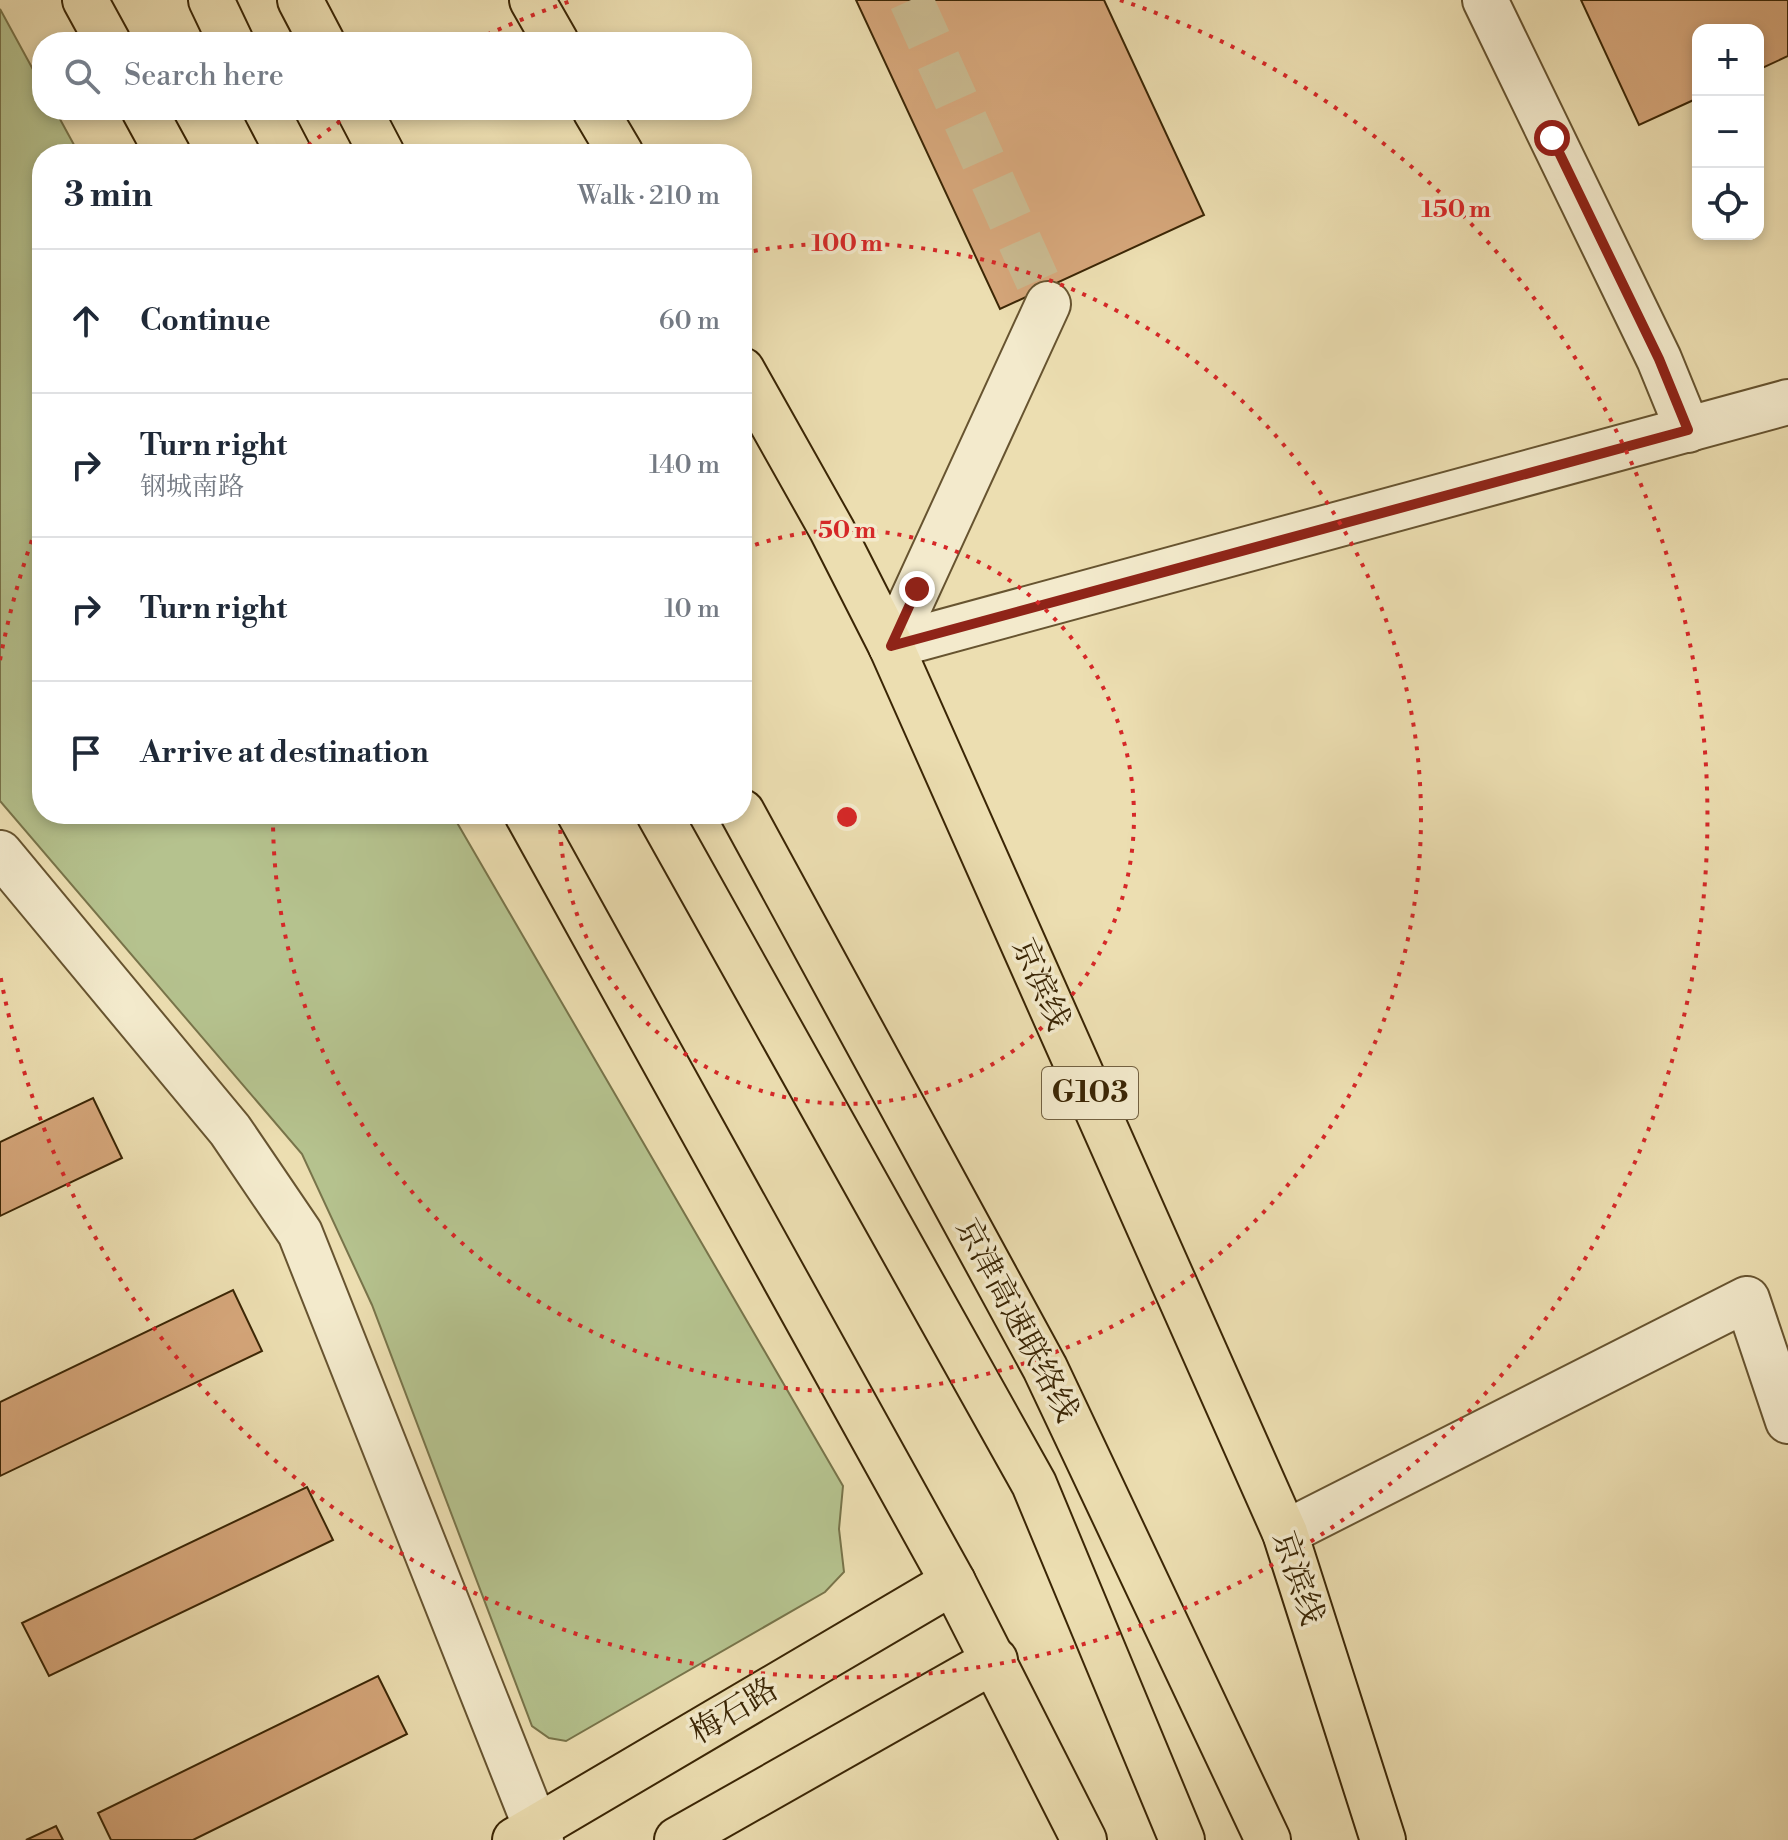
<!DOCTYPE html>
<meta charset="utf-8">
<style>
body{margin:0;font-family:"Libre Bodoni","Noto Serif SC",serif;background:#f2f2f3;color:#1f2937}
.controls{position:absolute;right:24px;top:24px;display:grid;overflow:hidden;border-radius:16px;box-shadow:0 4px 12px #0003}
.controls button{width:72px;height:72px;display:grid;place-items:center;padding:0;border:0;border-bottom:2px solid #e0e1e3;background:#fff;color:#1f2937;font:40px sans-serif}
.stop{position:absolute;width:24px;height:24px;margin:-18px;border:6px solid #8f2418;border-radius:50%;background:#fff}
.stop.end{background:#8f2418;border-color:#fff;box-shadow:0 2px 8px #0008}
.list{margin:0;padding:0;list-style:none}
h2{display:flex;justify-content:space-between;align-items:center;height:104px;margin:0;padding:0 32px;font-size:34px}
h2 small{font-size:26px;font-weight:400;color:#747a83}
.list li{display:grid;grid-template-columns:52px 1fr auto;gap:24px;align-items:center;box-sizing:border-box;height:144px;padding:0 32px;border-top:2px solid #e0e1e3}
.list b{display:block;font-size:30px;white-space:nowrap}
.list p{margin:0;font-size:26px;white-space:nowrap;color:#747a83}
.list em{font-size:26px;font-style:normal;color:#747a83}
.icon{flex:none;width:44px;height:44px;fill:none;stroke:currentColor;stroke-width:2;stroke-linecap:round;stroke-linejoin:round}
.map{position:relative;flex:none;width:1788px;height:1840px;overflow:hidden}
.search{position:absolute;background:#fff;box-shadow:0 4px 12px #0003;left:32px;top:32px;width:720px;height:88px;display:flex;align-items:center;gap:20px;box-sizing:border-box;padding:0 28px;border-radius:32px;color:#747a83;font-size:30px}
.panel{position:absolute;background:#fff;box-shadow:0 4px 12px #0003;left:32px;top:144px;width:720px;height:680px;border-radius:32px}
.map>svg:first-child{display:block}
.green{fill:#b5c28e;stroke:#78744a;stroke-width:2}
.building{fill:#d5a67a;stroke:#3b2605;stroke-width:2}
.lines{fill:none;stroke-linecap:round;stroke-linejoin:round}
.minor-tunnel{stroke:#c9b98f;stroke-width:44;stroke-dasharray:44 22;stroke-linecap:butt}
.minor-casing{stroke:#675430;stroke-width:48}
.major-casing{stroke:#3b2605;stroke-width:48}
.highway-casing{stroke:#3b2605;stroke-width:48}
.minor{stroke:#f3eacc;stroke-width:44}
.major{stroke:#ecdeb1;stroke-width:44}
.highway{stroke:#ecdeb1;stroke-width:44}
.route{stroke:#8f2418;stroke-width:10}
.ring{fill:none;stroke:#d62828;stroke-width:4;stroke-dasharray:4 8}
.labels{text-anchor:middle;dominant-baseline:central;stroke-width:7;stroke-linejoin:round;paint-order:stroke}
.shield{fill:#f3eacc;stroke:#726141;stroke-width:2}
.shield-label{font-size:30px;font-weight:bold;fill:#3b2605}
.street-label{font-size:32px;fill:#3b2605;stroke:#f3eacc}
.centre{fill:#d62828;stroke:#f3eacc;stroke-width:4}
.ring-label{font-size:24px;text-anchor:middle;font-weight:bold;fill:#d62828;stroke:#f3eacc;stroke-width:7;stroke-linejoin:round;paint-order:stroke}
</style>
<div class="map">
<svg width="1788" height="1840" viewBox="0 0 1788 1840">
<rect width="100%" height="100%" fill="#ecdeb1"/>
<filter id="stains"><feTurbulence type="fractalNoise" baseFrequency=".0025" numOctaves="4"/><feColorMatrix values="0 0 0 0 .2 0 0 0 0 .09 0 0 0 0 .02 0 0 0 .5 -.17"/></filter>
<radialGradient id="worn" r=".72"><stop offset=".6" stop-color="#630" stop-opacity="0"/><stop offset="1" stop-color="#630" stop-opacity=".3"/></radialGradient>
<path class="green" d="M0,9l42,77v24h13l24,44h-37v660h410l391,672 -4,43 5,43 -19,20 -259,149 -17,-3 -17,-12 -160,-421 -70,-151 -302,-353z"/>
<g class="building">
<path d="M856,0h248l100,215 -204,94z"/>
<path d="M1581,0h207v56l-30,14v-40h-60v68l-59,27z"/>
<path d="M93,1098l29,60 -122,58v-74z"/>
<path d="M233,1290l29,61 -262,125v-74z"/>
<path d="M307,1487l26,53 -284,136 -27,-53z"/>
<path d="M378,1676l29,58 -214,106h-82l-13,-27z"/>
<path d="M56,1826l7,14h-37z"/>
</g>
<g class="lines">
<path class="minor-tunnel" d="M911,0l137,304"/>
<g class="minor-casing">
<g id="minor">
<path d="M1485,0l174,359 29,71"/>
<path d="M891,646l897,-244"/>
<path d="M891,646l157,-342"/>
<path d="M0,853l230,277 70,103 241,607"/>
<path d="M1285,1533l462,-234 41,122"/>
</g>
</g>
<g class="major-casing">
<g id="major">
<path d="M515,1840l438,-258"/>
<path d="M677,1840l318,-180"/>
</g>
</g>
<g class="highway-casing">
<g id="highway">
<path d="M85,0l23,42"/>
<path d="M211,0l20,42"/>
<path d="M300,0l22,42"/>
<path d="M532,0l24,42"/>
<path d="M144,110l24,44"/>
<path d="M266,110l23,44"/>
<path d="M359,110l23,44"/>
<path d="M595,110l26,44"/>
<path d="M742,370l90,160 59,116 394,887 98,307"/>
<path d="M742,812l303,556 223,472"/>
<path d="M527,814l426,768 131,258"/>
<path d="M659,814l375,670 148,356"/>
</g>
</g>
<use href="#minor" class="minor"/>
<use href="#major" class="major"/>
<use href="#highway" class="highway"/>
</g>
<g class="lines">
<path class="route" d="M917,589l-26,57 797,-216 -29,-71 -107,-221"/>
</g>
<g class="ring">
<path d="M744 549A287 287 0 1 1 560 814"/>
<path d="M742 253A574 574 0 1 1 273 817"/>
<path d="M0 660A861 861 0 0 1 41 515M299 153A861 861 0 0 1 353 112M476 40A861 861 0 0 1 574 0M1120 0A861 861 0 1 1 0 974"/>
</g>
<g class="labels">
<rect class="shield" x="1042" y="1067" width="96" height="52" rx="6"/>
<g class="shield-label">
<text x="1090" y="1093">G103</text>
</g>
<g class="street-label">
<text transform="translate(1041 984) rotate(66)">京滨线</text>
<text transform="translate(1017 1320) rotate(62)">京津高速联络线</text>
<text transform="translate(1298 1578) rotate(71)">京滨线</text>
<text transform="translate(734 1711) rotate(-31)">梅石路</text>
</g>
</g>
<circle cx="847" cy="817" r="12" class="centre"/>
<g class="ring-label">
<text x="1456" y="217">150 m</text>
<text x="847" y="251">100 m</text>
<text x="847" y="538">50 m</text>
</g>
<rect width="100%" height="100%" filter="url(#stains)"/>
<rect width="100%" height="100%" fill="url(#worn)"/>
</svg>
<div class="controls">
<button>+</button>
<button>−</button>
<button><svg class="icon" aria-label="locate" viewBox="0 0 24 24"><circle cx="12" cy="12" r="6"/><path d="M12 2v4M12 18v4M2 12h4M18 12h4"/></svg></button>
</div>
<div class="stop" style="left:1552px;top:138px"></div>
<div class="stop end" style="left:917px;top:589px"></div>
<div class="search"><svg class="icon" aria-label="search" viewBox="0 0 24 24"><circle cx="10" cy="10" r="6"/><path d="M15 15l6 6"/></svg>Search here</div>
<section class="panel">
<h2>3 min<small>Walk · 210 m</small></h2>
<ul class="list">
<li><svg class="icon" aria-label="ahead" viewBox="0 0 24 24"><path d="M12 20V5M6 11l6-6 6 6"/></svg><div><b>Continue</b></div><em>60 m</em></li>
<li><svg class="icon" aria-label="right" viewBox="0 0 24 24"><path d="M7 20v-9h11M14 6l5 5-5 5"/></svg><div><b>Turn right</b><p>钢城南路</p></div><em>140 m</em></li>
<li><svg class="icon" aria-label="right" viewBox="0 0 24 24"><path d="M7 20v-9h11M14 6l5 5-5 5"/></svg><div><b>Turn right</b></div><em>10 m</em></li>
<li><svg class="icon" aria-label="arrive" viewBox="0 0 24 24"><path d="M6 21V4h12l-3 4 3 4H6"/></svg><div><b>Arrive at destination</b></div></li>
</ul>
</section>
</div>
